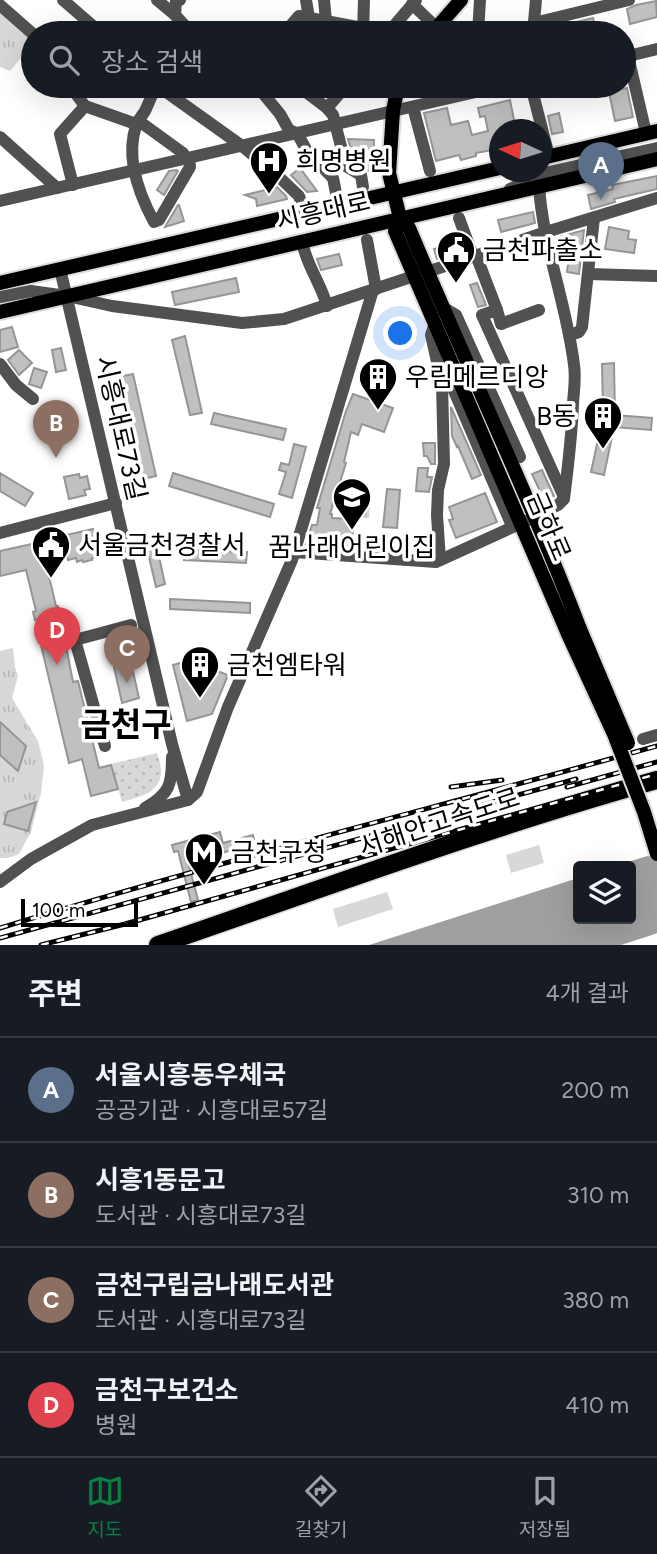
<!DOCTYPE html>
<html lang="ko">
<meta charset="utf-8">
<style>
body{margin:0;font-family:Figtree,"Noto Sans KR",sans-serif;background:#20242c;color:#f1f3f6}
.controls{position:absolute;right:21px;bottom:21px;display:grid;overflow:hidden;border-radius:7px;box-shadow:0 7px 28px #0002}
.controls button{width:63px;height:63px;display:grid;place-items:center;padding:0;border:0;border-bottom:2px solid #363941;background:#171b24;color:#f1f3f6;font:35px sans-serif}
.compass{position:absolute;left:489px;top:119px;width:63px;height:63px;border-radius:50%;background:#171b24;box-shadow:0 7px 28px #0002;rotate:274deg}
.scale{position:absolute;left:21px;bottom:18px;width:117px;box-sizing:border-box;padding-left:7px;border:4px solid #000;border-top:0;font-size:19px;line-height:24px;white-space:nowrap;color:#000;-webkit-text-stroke:5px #fff;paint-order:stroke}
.you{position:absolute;left:401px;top:334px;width:24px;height:24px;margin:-18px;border:5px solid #fff;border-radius:50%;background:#1a73e8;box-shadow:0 0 0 10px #1a73e833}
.badge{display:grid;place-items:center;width:46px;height:46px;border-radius:50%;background:#0b8043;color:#fff;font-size:23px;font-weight:700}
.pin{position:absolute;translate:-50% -58px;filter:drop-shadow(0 2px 4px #0008)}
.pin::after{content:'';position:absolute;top:37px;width:24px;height:21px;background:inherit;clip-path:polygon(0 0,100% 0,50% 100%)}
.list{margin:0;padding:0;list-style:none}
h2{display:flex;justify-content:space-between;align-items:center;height:91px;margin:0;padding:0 28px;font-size:30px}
h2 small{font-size:23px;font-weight:400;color:#9ea1a6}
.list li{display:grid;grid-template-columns:46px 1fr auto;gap:21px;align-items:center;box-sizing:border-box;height:105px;padding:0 28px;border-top:2px solid #363941}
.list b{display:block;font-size:26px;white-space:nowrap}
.list p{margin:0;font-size:23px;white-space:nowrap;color:#9ea1a6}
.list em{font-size:23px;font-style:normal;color:#9ea1a6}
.icon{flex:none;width:38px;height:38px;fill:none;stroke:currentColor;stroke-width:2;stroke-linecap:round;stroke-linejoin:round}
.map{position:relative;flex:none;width:657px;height:945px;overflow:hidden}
.search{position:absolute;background:#171b24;box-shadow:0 7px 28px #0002;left:21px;right:21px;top:21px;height:77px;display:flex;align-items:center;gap:18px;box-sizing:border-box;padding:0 24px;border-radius:38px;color:#9ea1a6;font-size:26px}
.sheet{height:511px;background:#171b24}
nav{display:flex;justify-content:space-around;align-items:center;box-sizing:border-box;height:98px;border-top:2px solid #363941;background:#171b24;font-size:19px;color:#9ea1a6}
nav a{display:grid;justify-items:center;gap:4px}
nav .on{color:#0b8043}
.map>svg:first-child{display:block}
.grass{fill:url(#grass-dots)}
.park{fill:url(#park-tufts)}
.pitch{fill:#d8d8d8}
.water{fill:#9f9f9f}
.building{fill:#c0c0c0;stroke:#959595;stroke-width:2}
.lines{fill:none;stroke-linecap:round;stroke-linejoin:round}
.major-casing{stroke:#dbdbdb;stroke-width:18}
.highway-casing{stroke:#dbdbdb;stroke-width:21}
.minor{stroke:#515151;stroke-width:12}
.major{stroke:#000;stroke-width:14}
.highway{stroke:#000;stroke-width:18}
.rail-casing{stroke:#000;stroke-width:5}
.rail{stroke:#fff;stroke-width:2.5;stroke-dasharray:8;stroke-linecap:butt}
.major-bridge-casing{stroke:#dbdbdb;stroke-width:18;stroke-linecap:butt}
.major-bridge{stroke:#000;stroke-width:14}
.labels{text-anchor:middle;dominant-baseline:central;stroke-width:7;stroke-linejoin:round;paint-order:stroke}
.poi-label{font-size:26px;fill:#000;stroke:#fff;text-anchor:start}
.street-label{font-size:26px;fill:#000;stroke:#fff}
.district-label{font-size:33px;font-weight:bold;fill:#000;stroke:#fff}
</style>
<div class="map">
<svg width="657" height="945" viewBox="0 0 657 945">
<defs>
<pattern id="grass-dots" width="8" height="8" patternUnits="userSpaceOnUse" patternTransform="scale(1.75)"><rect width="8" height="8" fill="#d8d8d8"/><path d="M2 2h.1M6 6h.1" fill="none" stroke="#b8b8b8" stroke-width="1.8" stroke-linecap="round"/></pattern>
<pattern id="park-tufts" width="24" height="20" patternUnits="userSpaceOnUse" patternTransform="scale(1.75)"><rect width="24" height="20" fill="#d8d8d8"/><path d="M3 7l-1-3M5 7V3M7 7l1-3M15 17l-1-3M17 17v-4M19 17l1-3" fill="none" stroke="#b8b8b8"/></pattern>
</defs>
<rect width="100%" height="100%" fill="#fff"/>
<path class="grass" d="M157,753c2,6 4,12 4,18 0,22 -22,26 -39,31l-11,-38z"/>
<g class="park">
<path d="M0,8l33,26v9l-23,28 -10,-4z"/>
<path d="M346,492l25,2 -2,24 -25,-2z"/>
<path d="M13,648l2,19 3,9 -6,22 26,43 6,24 -3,28 -10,39 -12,22 -11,4h-8v-207z"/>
</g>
<g class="pitch">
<path d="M539,845l5,18 -33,10 -5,-18z"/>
<path d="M387,892l6,17 -55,18 -5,-18z"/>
</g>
<path class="water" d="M657,853v80l-2,1 -34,11h-252l209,-67v41h53v-53h-16z"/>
<g class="building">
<path d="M656,1l1,16 -27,7 -3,-15 9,-4z"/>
<path d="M593,18l4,15h-22l-3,-10z"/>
<path d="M613,86h8l1,3 5,-1 6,29 -18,4 -7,-34z"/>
<path d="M510,100l6,30h-16v16l-9,2 1,2 -16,3v3l-15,4 -2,-5 -23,6 -12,-48 23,-5 4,17 17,-4 4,14 16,-4 -3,-15 -5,1 -2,-9z"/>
<path d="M559,113l4,19 -11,2 -4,-18z"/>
<path d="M348,139l26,1 -1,31h-4l-12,-9 1,-12 -7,-1z"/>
<path d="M300,168l17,23 -10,1 -16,-17z"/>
<path d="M176,170l2,1 -14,24 -7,-5 12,-19z"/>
<path d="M657,176v13l-43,10 1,3 -24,7 -3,-14 25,-6 -1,-4z"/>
<path d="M277,187l9,9 1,3 -30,7 -1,-7 -11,-4z"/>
<path d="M178,205h1l5,16 -19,6z"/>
<path d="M533,212l2,11 -34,9 -3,-12z"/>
<path d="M609,227l20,4 -1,8 8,1 -2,13 -29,-4z"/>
<path d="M584,230l-5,44 -12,-2 3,-25 -12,4 -2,-13z"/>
<path d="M458,242l4,9 -25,8 -3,-10z"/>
<path d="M339,254l3,11 -21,5 -4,-11z"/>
<path d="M236,278l3,14 -64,13 -3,-13z"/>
<path d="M477,283l9,22 -8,2 -8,-22z"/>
<path d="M12,327l6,20 -18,5v-22z"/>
<path d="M185,336l17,77 -12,2 -18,-75z"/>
<path d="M61,348l5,22 -10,2 -4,-22z"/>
<path d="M19,350l13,13 -13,12 -11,-15z"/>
<path d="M614,363l1,52 37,3 -1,12 -37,-3 -10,48 -13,-3 10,-46 2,-17 -1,-45z"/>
<path d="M34,368l13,4 -6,16 -12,-4z"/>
<path d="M133,374l23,102 -13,3 -24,-102z"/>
<path d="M353,394l40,14 -9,24 -22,-8 -4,11 -7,-3 -7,30 2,1 -16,51h2v4l21,1 -1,28 -46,-3 6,-19h5l3,-17h-3l29,-97z"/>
<path d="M451,407l30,68 -9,4 -14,-33 -1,1 -5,-11z"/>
<path d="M214,413l72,16 -3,11 -72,-16z"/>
<path d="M423,443h12v21h-4l-4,-8h-3z"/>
<path d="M294,444l12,3 -14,51 -13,-4 7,-22 -7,-2 2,-7 8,2z"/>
<path d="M418,468h10l-1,9h5l-3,15 -13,-1z"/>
<path d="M542,470l12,26 -10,4 -12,-26z"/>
<path d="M0,473l33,20 -8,13 -25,-15z"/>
<path d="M173,473l101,31 -4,13 -101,-31z"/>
<path d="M79,474l1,4 7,-2 3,13 -6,1 2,5 -17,4 -5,-22z"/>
<path d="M387,489l13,1 -3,38 -14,-1z"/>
<path d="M485,493l12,29 -41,16 -7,-18 4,-1 -4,-12z"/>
<path d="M93,529l6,25 -5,1 1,3h-3v2l-9,2 -1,-2 -5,2 -1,-4 -8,2 -6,-24z"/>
<path d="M155,538l10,46 -9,3 -11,-47z"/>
<path d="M41,542l15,64h2l2,8 -25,6 -2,-8 3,-1 -10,-41 -26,6v-25z"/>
<path d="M185,550l62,2 -1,11 -62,-3z"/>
<path d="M170,599l80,4v10l-80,-4z"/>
<path d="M125,636l14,62 -17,5 -14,-63z"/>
<path d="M53,642l2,6 11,-2 7,36 5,-1 21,87 12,-3 7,24 -27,7 -9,-37 -13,4 -28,-118z"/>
<path d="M191,660l6,24 10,-3 5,-12 16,6 -16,39 -25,7 -14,-56z"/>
<path d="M0,722l26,24 -8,25 -18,-16z"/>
<path d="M36,802l-8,29 -24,-7 3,-12z"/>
<path d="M220,832l3,11 30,-8 2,9 -67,18 10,38 -7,2 -13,-51 -4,1 -2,-7z"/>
</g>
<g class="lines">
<g class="major-casing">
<g id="major">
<path d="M432,33l29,-33"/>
<path d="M398,86l-5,25 -4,62 11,45 9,10c56,134 119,265 171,401"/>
<path d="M542,158l115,-27"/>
<path d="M400,218l-5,13 173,403"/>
<path d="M0,283l500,-115"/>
<path d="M0,312l657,-153"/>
</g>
</g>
<g class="highway-casing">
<path id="highway" d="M158,945c166,-57 331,-118 499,-165"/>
</g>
<g class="minor">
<path d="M63,0l38,33"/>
<path d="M157,0l18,15 17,18"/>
<path d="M306,0l3,18"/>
<path d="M324,0l2,21"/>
<path d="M412,4l25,24"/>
<path d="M0,5l33,29"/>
<path d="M175,15l1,-14 4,-1"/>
<path d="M534,23l95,-23"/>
<path d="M284,33l15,-17 90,17"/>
<path d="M363,33l1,-33"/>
<path d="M388,33l28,-33"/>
<path d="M478,33l2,-33"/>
<path d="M533,33l3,-33"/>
<path d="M628,56l18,77"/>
<path d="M624,57l33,-8"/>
<path d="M70,86l15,20 51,18h7l40,29 2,6"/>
<path d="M156,86c-4,8 -7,17 -11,25 -3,5 -7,9 -9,15 -11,32 3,68 18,96l5,-2 31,-53 -1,-9"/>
<path d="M158,86l84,60 36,30 21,20 5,17"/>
<path d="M254,86l7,5 19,23 9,16 8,3 10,18 26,27 3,15"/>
<path d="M298,86l29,22 6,7 13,51 15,9 2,12"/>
<path d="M531,86l18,70"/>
<path d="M413,107l17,64"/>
<path d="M327,108l19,-22"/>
<path d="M0,137l57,51"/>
<path d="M73,185l-13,-51 25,-28"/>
<path d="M510,189l39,-17 108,-24"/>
<path d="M0,201l502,-115"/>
<path d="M459,218l14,38"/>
<path d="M367,240l9,49"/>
<path d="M302,241c4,24 19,42 25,65"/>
<path d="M476,255l21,55 -15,5 82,182"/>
<path d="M60,269l112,475 16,56"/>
<path d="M427,272l119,-40 111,-34"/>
<path d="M588,274l69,2"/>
<path d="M0,297l31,-6 36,5 45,10 130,17 42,-4 130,-43"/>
<path d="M442,307l14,8 64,142"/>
<path d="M497,310l4,14 38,-14"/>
<path d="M435,323l-4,12 11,49 2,80 -6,26 -1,25 3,45"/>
<path d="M570,335l9,-3 3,-5 12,-109"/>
<path d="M0,364l16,21 17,14"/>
<path d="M445,370l67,156"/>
<path d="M0,533l116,-30"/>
<path d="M294,552l142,10 99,-45 23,-12 6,-6c4,-32 8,-64 9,-96 1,-13 3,-26 1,-38 -7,-60 -31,-118 -35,-179"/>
<path d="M643,739l14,-4"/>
<path d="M105,746l-30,-106 56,-15"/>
<path d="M145,808c25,-14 27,-24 27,-51"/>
<path d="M0,882l31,-23 61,-34 96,-25 9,-8 31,-85 64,-147 81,-270"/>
</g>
<use href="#major" class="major"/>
<use href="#highway" class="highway"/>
<g class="rail-casing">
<g id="rail">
<path d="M451,787l51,-7"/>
<path d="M567,787l90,-25"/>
<path d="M0,928c217,-66 438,-121 657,-182"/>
<path d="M0,938l576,-159"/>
<path d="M41,945l84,-21 532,-150"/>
</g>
</g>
<use href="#rail" class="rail"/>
<g class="major-bridge-casing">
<g id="major-bridge">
<path d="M580,629l48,114"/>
<path d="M568,634l46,100 30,78 13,42"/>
</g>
</g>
<use href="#major-bridge" class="major-bridge"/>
</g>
<defs>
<g id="hospital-pin" transform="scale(2.0125)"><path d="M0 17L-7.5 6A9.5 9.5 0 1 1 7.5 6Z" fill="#000" stroke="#fff"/><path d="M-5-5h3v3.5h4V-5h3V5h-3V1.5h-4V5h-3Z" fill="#fff"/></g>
<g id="civic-pin" transform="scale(2.0125)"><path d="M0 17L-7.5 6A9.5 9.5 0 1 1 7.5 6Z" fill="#000" stroke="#fff"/><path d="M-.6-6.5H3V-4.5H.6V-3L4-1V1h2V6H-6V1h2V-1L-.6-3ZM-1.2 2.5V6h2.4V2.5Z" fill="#fff"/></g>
<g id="building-pin" transform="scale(2.0125)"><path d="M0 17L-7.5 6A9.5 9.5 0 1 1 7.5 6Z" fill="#000" stroke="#fff"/><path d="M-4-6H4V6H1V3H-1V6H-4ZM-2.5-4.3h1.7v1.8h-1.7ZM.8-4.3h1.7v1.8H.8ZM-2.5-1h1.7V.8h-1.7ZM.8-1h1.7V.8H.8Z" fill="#fff"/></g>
<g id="school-pin" transform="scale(2.0125)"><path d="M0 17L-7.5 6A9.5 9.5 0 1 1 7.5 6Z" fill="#000" stroke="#fff"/><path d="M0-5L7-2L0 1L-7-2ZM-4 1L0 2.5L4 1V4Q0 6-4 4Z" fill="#fff"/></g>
<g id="metro-pin" transform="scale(2.0125)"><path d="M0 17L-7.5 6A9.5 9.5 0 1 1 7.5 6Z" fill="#000" stroke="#fff"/><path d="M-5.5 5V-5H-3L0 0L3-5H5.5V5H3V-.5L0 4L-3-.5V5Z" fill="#fff"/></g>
</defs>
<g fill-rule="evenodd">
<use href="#hospital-pin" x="269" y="161"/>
<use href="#civic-pin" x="456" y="250"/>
<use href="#building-pin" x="378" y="377"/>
<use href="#building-pin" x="603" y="416"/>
<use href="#school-pin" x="352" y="497"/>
<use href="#civic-pin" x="51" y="545"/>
<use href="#building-pin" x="200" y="665"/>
<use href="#metro-pin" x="204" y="852"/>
</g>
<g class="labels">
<g class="poi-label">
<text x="296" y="161">희명병원</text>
<text x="483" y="250">금천파출소</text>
<text x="405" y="377">우림메르디앙</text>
<text x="576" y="416" text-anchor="end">B동</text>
<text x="78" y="545">서울금천경찰서</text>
<text x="352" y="547" text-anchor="middle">꿈나래어린이집</text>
<text x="227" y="665">금천엠타워</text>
<text x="231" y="852">금천구청</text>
</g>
<g class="street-label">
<text transform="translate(323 211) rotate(-13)">시흥대로</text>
<text transform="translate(121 428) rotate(77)">시흥대로73길</text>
<text transform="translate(549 526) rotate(67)">금하로</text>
<text transform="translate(439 822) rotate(-18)">서해안고속도로</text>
</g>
<g class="district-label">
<text x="126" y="724">금천구</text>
</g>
</g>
</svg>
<div class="controls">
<button><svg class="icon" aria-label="layers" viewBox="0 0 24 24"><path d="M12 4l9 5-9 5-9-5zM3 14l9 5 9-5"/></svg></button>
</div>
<svg class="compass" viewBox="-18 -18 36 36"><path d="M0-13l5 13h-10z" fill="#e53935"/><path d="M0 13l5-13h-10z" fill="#9ea1a6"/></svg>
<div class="scale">100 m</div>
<div class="you"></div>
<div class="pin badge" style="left:601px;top:200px;background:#5c6f8a">A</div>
<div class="pin badge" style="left:56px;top:458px;background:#8d6e63">B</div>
<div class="pin badge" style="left:127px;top:683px;background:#8d6e63">C</div>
<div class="pin badge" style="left:57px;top:665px;background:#e0444e">D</div>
<div class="search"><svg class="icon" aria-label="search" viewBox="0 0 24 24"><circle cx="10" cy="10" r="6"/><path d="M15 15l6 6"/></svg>장소 검색</div>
</div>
<section class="sheet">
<h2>주변<small>4개 결과</small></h2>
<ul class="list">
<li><span class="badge" style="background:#5c6f8a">A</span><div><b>서울시흥동우체국</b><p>공공기관 · 시흥대로57길</p></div><em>200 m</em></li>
<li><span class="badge" style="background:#8d6e63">B</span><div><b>시흥1동문고</b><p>도서관 · 시흥대로73길</p></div><em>310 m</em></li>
<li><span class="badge" style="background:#8d6e63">C</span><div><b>금천구립금나래도서관</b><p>도서관 · 시흥대로73길</p></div><em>380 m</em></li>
<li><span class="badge" style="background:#e0444e">D</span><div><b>금천구보건소</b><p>병원</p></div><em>410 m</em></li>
</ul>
</section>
<nav>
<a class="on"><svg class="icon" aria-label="map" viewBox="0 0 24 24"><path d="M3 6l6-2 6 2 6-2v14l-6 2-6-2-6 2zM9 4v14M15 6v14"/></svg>지도</a>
<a><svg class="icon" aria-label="directions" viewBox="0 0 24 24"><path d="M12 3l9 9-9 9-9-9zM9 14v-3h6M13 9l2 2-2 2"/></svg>길찾기</a>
<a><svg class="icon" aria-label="saved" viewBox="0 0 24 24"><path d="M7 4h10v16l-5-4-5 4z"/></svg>저장됨</a>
</nav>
